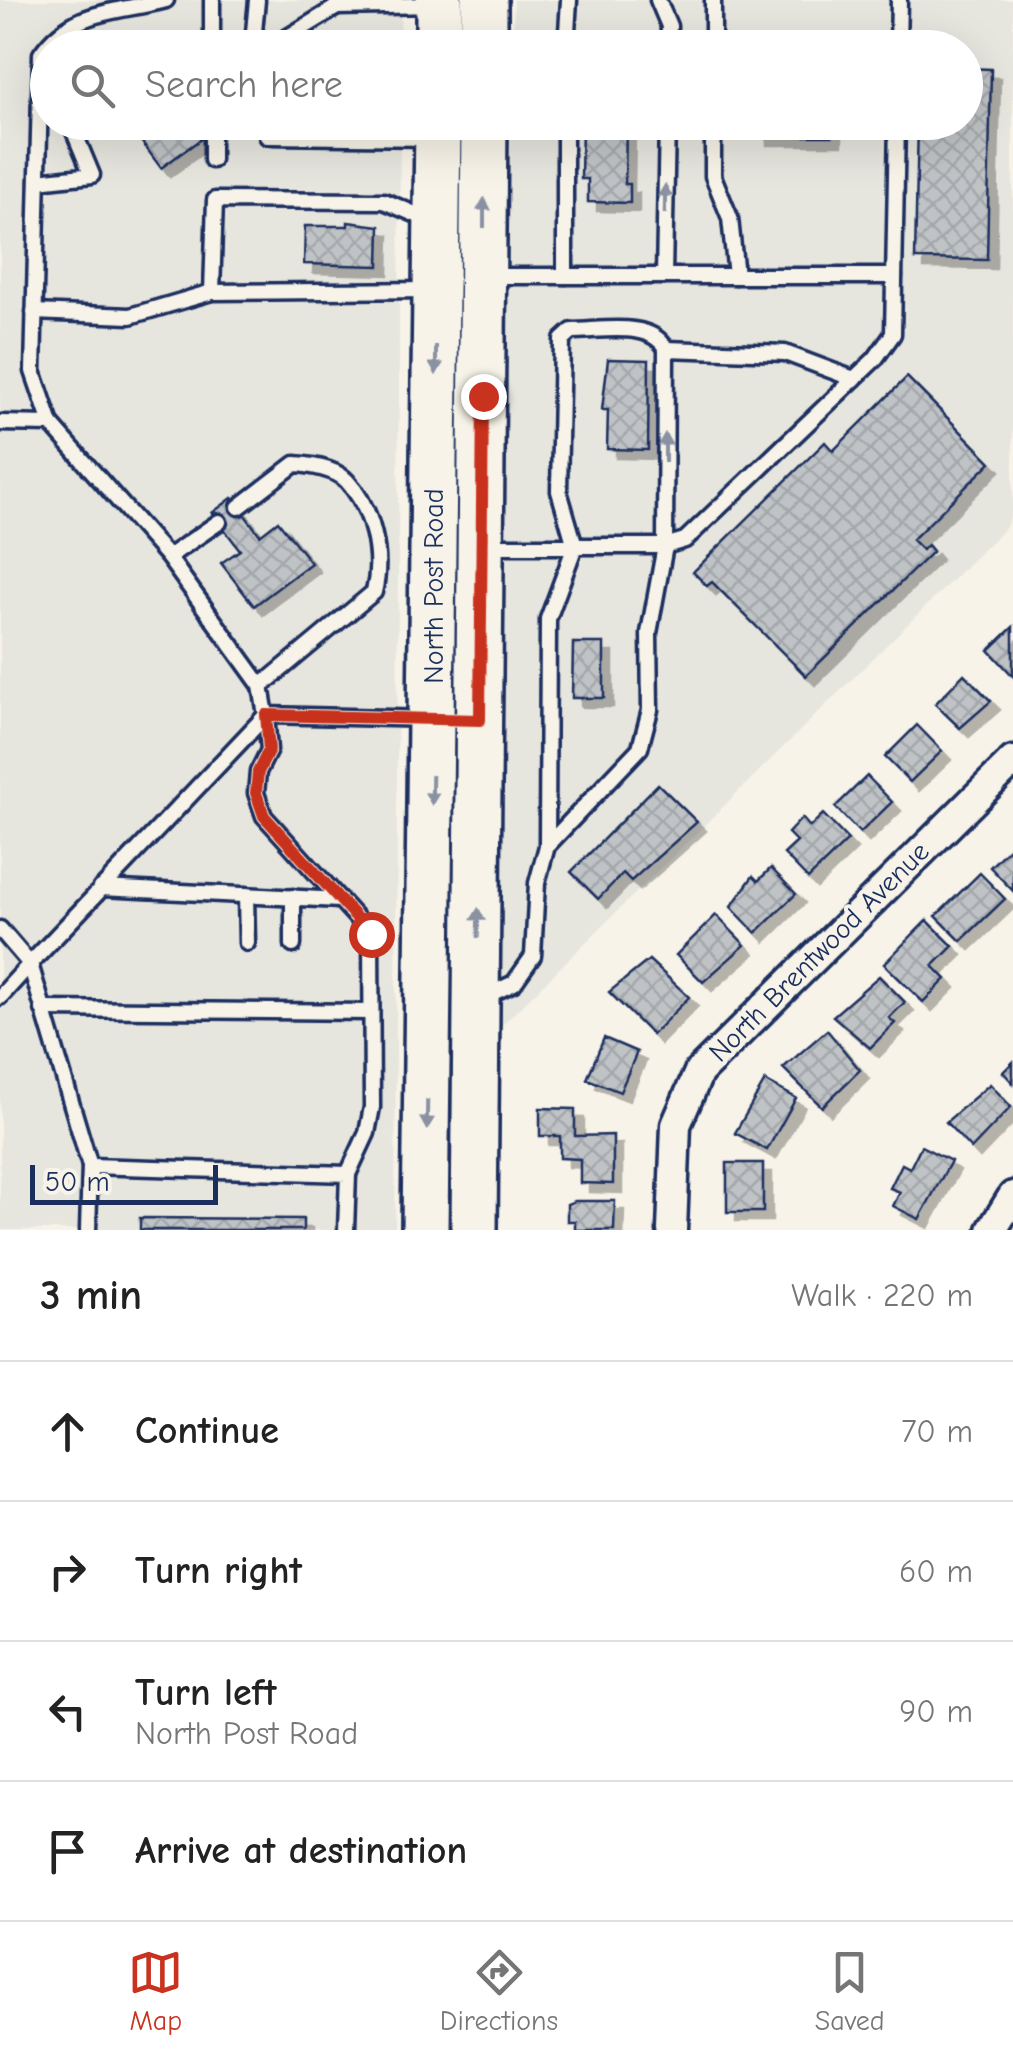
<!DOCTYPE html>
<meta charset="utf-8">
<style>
body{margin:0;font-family:"Comic Neue",sans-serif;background:#f6f6f6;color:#222}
.scale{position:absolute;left:30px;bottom:25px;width:188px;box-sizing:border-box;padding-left:10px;border:5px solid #1b2f5e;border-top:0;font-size:28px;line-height:35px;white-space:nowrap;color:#1b2f5e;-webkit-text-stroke:8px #f7f3e8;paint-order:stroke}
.stop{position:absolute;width:30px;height:30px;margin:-22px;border:8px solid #c8321e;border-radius:50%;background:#fff}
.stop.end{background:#c8321e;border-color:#fff;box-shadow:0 2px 10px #0008}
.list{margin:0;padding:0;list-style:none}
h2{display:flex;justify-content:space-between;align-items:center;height:130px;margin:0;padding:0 40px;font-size:42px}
h2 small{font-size:32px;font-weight:400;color:#767676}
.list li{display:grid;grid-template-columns:65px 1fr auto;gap:30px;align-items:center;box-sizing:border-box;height:140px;padding:0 40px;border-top:2px solid #e0e0e0}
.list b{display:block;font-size:38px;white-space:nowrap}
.list p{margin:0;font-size:32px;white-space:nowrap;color:#767676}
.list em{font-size:32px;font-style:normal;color:#767676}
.icon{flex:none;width:55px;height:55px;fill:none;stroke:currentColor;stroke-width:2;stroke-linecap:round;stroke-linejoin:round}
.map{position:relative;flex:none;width:1013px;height:1230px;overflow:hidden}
.search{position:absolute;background:#fff;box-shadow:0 10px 40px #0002;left:30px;right:30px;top:30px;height:110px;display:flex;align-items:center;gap:25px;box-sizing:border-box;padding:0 35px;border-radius:55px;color:#767676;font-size:38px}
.sheet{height:690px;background:#fff}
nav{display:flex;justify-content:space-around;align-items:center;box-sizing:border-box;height:140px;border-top:2px solid #e0e0e0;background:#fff;font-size:28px;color:#767676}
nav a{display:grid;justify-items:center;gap:5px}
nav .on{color:#c8321e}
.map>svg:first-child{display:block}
.built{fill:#e6e5de}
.building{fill:url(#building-cross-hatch);stroke:#1b2f5e;stroke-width:2.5;filter:url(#shadow)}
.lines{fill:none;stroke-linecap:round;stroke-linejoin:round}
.lane-casing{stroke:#1b2f5e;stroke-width:21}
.street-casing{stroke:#1b2f5e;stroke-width:35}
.primary-casing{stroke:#1b2f5e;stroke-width:52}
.lane{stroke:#f7f3e8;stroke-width:14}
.street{stroke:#f7f3e8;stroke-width:28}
.primary{stroke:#f7f3e8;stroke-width:45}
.oneway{fill:#8991a3}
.route{stroke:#c8321e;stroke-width:12}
.labels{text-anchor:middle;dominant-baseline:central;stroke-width:8;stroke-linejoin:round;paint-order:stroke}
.street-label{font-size:28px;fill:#1b2f5e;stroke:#f7f3e8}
</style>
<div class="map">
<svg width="1013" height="1230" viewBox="0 0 1013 1230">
<defs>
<pattern id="building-cross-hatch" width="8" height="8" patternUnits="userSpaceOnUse" patternTransform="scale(2.5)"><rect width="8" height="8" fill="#c0c3c5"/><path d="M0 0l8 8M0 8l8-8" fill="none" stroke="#a4a8ac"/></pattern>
<filter id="shadow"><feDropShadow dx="9" dy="9" stdDeviation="0" flood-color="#0004"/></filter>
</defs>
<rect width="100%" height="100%" fill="#f7f3e8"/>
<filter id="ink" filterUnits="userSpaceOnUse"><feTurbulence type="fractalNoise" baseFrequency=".01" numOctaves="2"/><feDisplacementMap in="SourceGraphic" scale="20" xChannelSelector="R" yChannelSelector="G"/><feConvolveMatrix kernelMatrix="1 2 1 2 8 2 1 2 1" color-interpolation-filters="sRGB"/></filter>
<g filter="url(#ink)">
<g class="built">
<path d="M0,0h401l-1,47 -352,1v74l352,1 -5,1107h-395z"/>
<path d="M514,0h499v510l-7,17 -504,498 -12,-13 21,-889 455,-1v-74l-453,-1z"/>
</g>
<g class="building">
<path d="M966,68l25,1 -4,191 -72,-1 3,-137h48z"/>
<path d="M127,122h68l10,14 -44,32z"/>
<path d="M582,122h44l-1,62h5v19l-42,-1v-23h-7z"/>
<rect x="758" y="122" width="75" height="14"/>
<path d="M348,222l32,4 -1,40 -75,-2 1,-38h43z"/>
<path d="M608,359l41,1 -1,90 -41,-1 1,-39h-6z"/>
<path d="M907,377l84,85 -79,78 10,10 6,-5 5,6 -127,125 -94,-94 -5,4 -14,-14 132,-130 8,9z"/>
<path d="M232,498l28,37 18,-14 33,42 -57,43 -33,-43 19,-13 -28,-37z"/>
<path d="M1013,627v49l-24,-26z"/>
<path d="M573,643h31v55h-32z"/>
<path d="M964,674l27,27 -31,27 -25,-24z"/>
<path d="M917,725l25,26 -32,31 -25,-25z"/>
<path d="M867,776l25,26 -32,31 -25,-26z"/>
<path d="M658,784l39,38 -66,59 -8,-8 -25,26 -27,-27z"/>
<path d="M823,814l25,26 -40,39 -24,-25 13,-12 -9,-9 14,-15 8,9z"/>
<path d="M1013,844v47l-23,-24z"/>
<path d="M771,868l25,26 -40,39 -25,-26 22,-31 5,5z"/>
<path d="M980,873l25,26 -44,42 -25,-25z"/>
<path d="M716,915l29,30 -42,37 -27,-27z"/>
<path d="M927,920l26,26 -20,20 13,13 -23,23 -39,-38z"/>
<path d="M649,960l40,37 -37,38 -43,-43z"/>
<path d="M879,976l26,26 -16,16 6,5 -25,25 -37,-32z"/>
<path d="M827,1030l33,40 -38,37 -39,-39z"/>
<path d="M604,1038l33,14 -17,40 -33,-13z"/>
<path d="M1013,1062v21l-10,-11z"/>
<path d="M765,1081l31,17 -29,52 -32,-17z"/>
<path d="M990,1084l21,23 -40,42 -25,-27z"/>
<path d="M540,1108l35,1v27l38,-1v49l-33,-1v-24l-20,-1v-22h-20z"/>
<path d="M921,1146l30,15 -32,58 -26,-13 7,-14 -10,-4 12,-24 8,4z"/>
<rect x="727" y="1163" width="36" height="49"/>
<path d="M575,1201h40l-1,29h-39v-9h-8v-17z"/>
<path d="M140,1218l163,1v11h-163z"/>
</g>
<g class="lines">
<g class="lane-casing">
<g id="lane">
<path d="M166,0c-49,13 -93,8 -125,54l-8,317 18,53 117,133 93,129 5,29 208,5"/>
<path d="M257,0l-3,32 14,16"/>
<path d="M337,0v7l98,-2"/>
<path d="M658,0l11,26 -1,22"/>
<path d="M212,48v-48"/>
<path d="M270,48l67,-41"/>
<path d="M566,48l3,-48"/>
<path d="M713,48v-48"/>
<path d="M898,48l1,-48"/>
<path d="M267,122v14l166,2"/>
<path d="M713,122v54l17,42 6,58"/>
<path d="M212,160v-38"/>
<path d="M38,181l54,-6 -22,-53"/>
<path d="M429,220l-45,-19 -169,-1 -3,92 219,-2"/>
<path d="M489,276h405"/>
<path d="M565,276v-154"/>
<path d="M664,276l3,-154"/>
<path d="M34,312l96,4 82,-24"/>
<path d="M666,349l119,4 69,26"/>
<path d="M0,423l51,1"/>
<path d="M239,507l56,-43c16,1 41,5 52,17 26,28 36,75 27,111l-113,94"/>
<path d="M486,546h179l20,-6 190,-181 18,-25 4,-212"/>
<path d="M168,557l51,-35"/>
<path d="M266,715l3,35 -11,22 -2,21 8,23 107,118 1,173 -5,26 -19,41"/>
<path d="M101,888l239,12"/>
<path d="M246,895l1,48"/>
<path d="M0,929l30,35 -30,33"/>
<path d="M293,945v-48"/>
<path d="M482,998l32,-15 19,-27 4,-73 10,-37 93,-98 10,-38 -1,-77 16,-87 1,-197c-15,-29 -65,-18 -94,-18l-10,9 -3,151 16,55 -27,73 -1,227"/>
<path d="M43,1009l328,3"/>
<path d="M90,1166l-60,-202 236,-249"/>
<path d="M88,1230l2,-64 258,8 -2,56"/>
</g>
</g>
<g class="street-casing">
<g id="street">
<path d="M672,1230l4,-105 23,-53 314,-311"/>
<path d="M992,1230l21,-34"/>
</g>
</g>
<g class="primary-casing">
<g id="primary">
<path d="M439,48v-48"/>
<path d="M484,48v-48"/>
<path d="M425,1230l13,-1108"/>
<path d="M474,1230l10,-1108"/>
</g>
</g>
<use href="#lane" class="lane"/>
<use href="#street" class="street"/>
<use href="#primary" class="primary"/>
</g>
<defs><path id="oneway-solid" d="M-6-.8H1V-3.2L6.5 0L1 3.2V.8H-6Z" transform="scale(2.5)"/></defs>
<g class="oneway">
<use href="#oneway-solid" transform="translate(665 199) rotate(-89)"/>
<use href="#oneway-solid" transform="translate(484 213) rotate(-90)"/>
<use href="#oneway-solid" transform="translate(436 360) rotate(90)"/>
<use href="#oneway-solid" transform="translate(665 448) rotate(-90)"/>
<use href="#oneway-solid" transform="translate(432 790) rotate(91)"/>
<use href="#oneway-solid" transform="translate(478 923) rotate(-89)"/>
<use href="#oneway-solid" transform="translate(427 1115) rotate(91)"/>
</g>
</g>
<g class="lines" filter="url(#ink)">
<path class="route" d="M371,934l-107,-118 -8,-23 2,-21 11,-22 -3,-35 214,5 3,-324"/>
</g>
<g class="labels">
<g class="street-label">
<text transform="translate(434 586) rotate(-90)">North Post Road</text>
<text transform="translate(819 952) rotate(-45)">North Brentwood Avenue</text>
</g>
</g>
</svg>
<div class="scale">50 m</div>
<div class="stop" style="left:371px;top:934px"></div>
<div class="stop end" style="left:483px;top:396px"></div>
<div class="search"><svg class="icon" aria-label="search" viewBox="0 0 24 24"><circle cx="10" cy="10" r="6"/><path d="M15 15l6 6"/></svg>Search here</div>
</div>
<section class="sheet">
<h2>3 min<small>Walk · 220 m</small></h2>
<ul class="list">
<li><svg class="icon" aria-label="ahead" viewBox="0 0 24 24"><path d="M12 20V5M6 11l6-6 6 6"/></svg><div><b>Continue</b></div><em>70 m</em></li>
<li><svg class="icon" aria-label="right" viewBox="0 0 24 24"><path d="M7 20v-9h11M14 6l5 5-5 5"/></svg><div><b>Turn right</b></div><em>60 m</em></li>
<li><svg class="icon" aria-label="left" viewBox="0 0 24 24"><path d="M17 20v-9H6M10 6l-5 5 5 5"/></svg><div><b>Turn left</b><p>North Post Road</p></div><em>90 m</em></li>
<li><svg class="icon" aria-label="arrive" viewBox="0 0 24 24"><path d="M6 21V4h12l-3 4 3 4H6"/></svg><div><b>Arrive at destination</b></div></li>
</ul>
</section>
<nav>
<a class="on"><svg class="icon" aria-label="map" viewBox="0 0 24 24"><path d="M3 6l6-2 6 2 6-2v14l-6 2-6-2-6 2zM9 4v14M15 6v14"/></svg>Map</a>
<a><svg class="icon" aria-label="directions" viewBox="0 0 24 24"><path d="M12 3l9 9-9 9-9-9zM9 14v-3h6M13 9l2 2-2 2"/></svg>Directions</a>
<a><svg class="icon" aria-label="saved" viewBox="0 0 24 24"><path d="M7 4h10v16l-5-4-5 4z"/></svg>Saved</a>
</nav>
